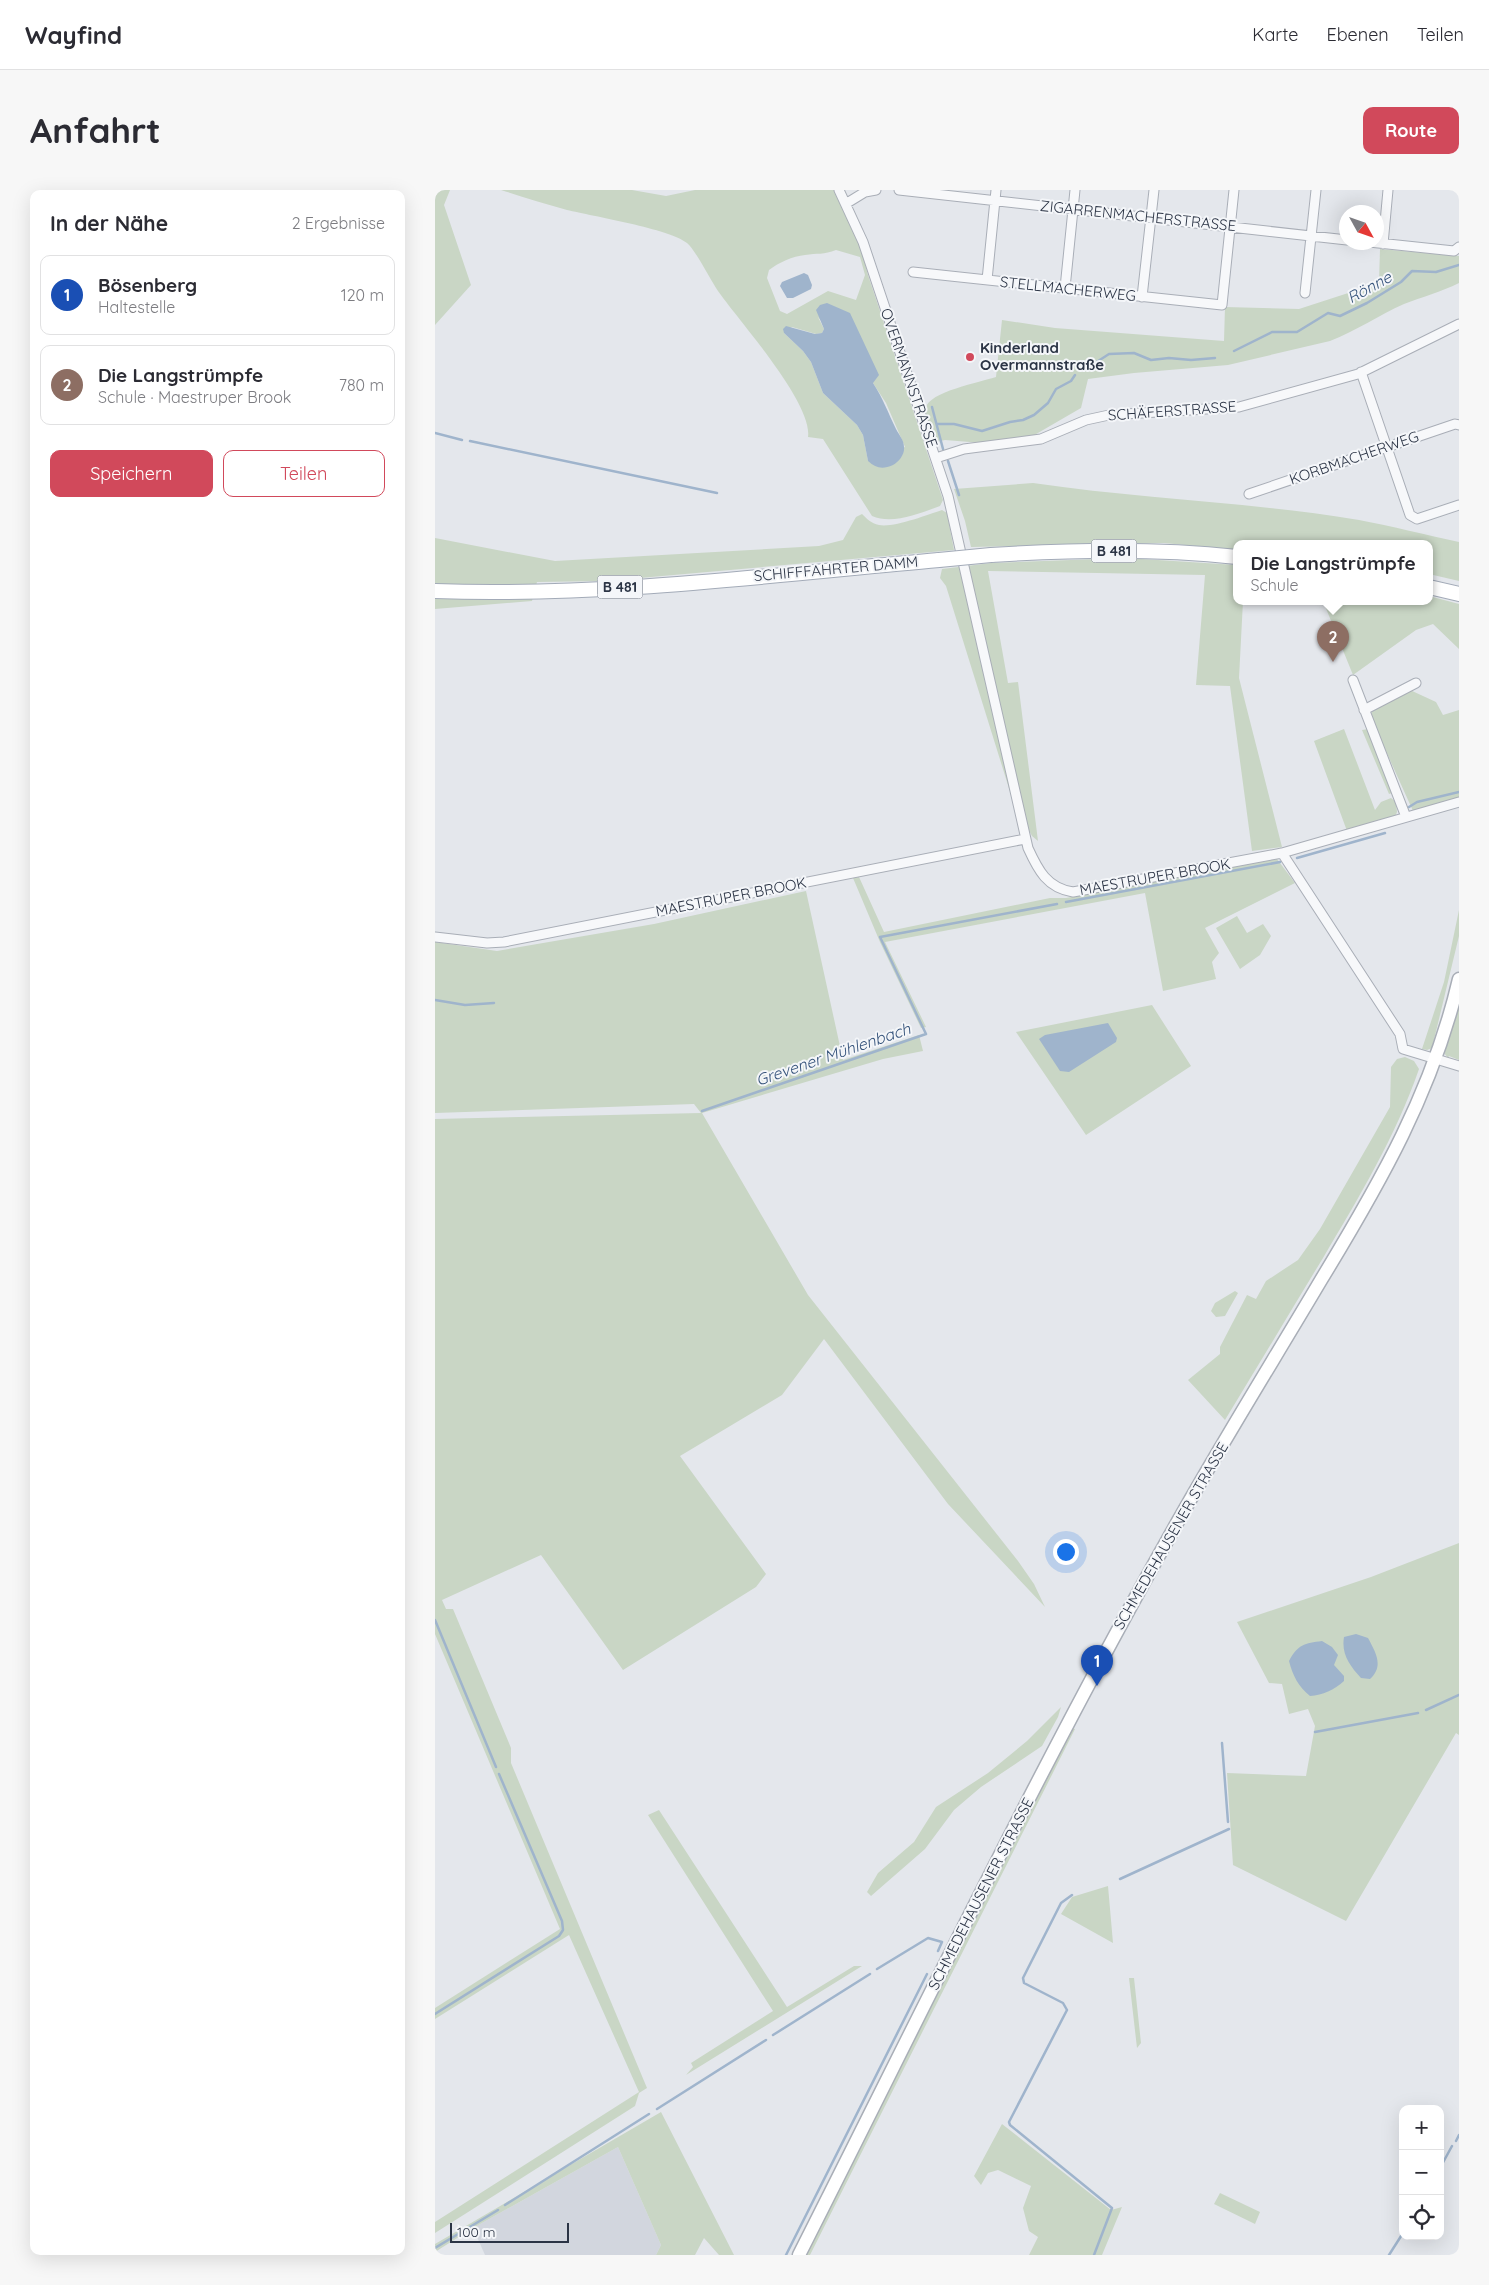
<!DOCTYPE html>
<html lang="de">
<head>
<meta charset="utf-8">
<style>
  :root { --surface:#fff; --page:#f7f7f7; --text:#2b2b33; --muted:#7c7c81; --line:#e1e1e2; --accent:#d1495b }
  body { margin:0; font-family:Quicksand,sans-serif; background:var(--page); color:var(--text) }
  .controls { position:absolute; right:15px; bottom:15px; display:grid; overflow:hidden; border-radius:10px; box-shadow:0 5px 20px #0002 }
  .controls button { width:45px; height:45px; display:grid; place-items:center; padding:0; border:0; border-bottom:1px solid var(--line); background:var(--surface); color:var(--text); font:25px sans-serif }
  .compass { position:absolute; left:904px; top:15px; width:45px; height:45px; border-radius:50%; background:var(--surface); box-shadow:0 5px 20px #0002; rotate:130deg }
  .scale { position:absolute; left:15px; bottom:12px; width:119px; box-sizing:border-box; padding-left:5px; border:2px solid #2b3445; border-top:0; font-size:14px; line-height:18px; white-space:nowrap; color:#2b3445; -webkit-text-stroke:4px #f4f6f9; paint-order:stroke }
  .you { position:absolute; left:630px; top:1361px; width:18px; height:18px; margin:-12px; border:4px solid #fff; border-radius:50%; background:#1a73e8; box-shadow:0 0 0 8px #1a73e833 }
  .badge { display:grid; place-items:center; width:32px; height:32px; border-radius:50%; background:var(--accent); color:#fff; font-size:16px; font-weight:700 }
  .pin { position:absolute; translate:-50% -41px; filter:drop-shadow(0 1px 2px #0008) }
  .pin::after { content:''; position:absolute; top:26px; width:18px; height:15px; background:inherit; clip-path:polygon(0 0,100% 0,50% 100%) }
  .popup { position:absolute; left:798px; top:350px; width:200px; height:65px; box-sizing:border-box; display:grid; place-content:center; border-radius:10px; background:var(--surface); filter:drop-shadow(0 1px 4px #0005); font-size:16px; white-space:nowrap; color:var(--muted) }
  .popup b { font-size:19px; color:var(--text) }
  .popup::after { content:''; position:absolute; left:50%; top:100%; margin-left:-10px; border:10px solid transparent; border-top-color:var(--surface) }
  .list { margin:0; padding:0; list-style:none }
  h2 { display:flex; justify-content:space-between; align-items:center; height:65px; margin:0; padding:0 20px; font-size:21px }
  h2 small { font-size:16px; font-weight:400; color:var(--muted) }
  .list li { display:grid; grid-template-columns:32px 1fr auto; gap:15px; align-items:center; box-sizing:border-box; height:80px; margin:0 10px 10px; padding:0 10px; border:1px solid var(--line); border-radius:10px }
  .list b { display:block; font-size:19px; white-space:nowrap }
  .list p { margin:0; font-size:16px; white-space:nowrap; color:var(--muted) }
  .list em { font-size:16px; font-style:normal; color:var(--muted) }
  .actions { display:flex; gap:10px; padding:15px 20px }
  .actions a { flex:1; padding:11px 0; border:1px solid var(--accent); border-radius:10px; text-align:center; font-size:18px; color:var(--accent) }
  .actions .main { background:var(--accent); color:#fff }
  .icon { flex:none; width:28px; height:28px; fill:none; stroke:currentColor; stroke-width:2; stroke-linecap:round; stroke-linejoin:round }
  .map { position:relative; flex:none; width:1024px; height:2065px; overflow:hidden; border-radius:10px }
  header { display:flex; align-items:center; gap:30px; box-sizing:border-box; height:70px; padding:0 25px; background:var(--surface); border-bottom:1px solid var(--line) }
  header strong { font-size:24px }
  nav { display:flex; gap:28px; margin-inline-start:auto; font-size:18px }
  .intro { display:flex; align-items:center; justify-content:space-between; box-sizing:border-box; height:120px; padding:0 30px }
  h1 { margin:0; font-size:35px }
  .button { padding:12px 22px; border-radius:10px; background:var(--accent); color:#fff; font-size:18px; font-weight:700 }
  main { display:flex; gap:30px; padding:0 30px }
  aside { flex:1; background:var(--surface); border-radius:10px; box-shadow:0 5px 20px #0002 }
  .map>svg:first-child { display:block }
  .built { fill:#d2d6de }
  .green { fill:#c9d6c5; fill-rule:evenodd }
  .water { fill:#9fb4cc }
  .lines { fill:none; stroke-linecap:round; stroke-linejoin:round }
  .stream { stroke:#9fb4cc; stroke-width:2.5 }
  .minor-casing { stroke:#a9aeb7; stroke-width:11 }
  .secondary-casing { stroke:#a9aeb7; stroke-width:15 }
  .primary-casing { stroke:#a3abb8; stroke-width:16 }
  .minor { stroke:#f7f8fa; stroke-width:9 }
  .secondary { stroke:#fff; stroke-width:12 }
  .primary { stroke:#fff; stroke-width:14 }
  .primary-bridge-casing { stroke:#a3abb8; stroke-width:16; stroke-linecap:butt }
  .primary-bridge { stroke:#fff; stroke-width:14 }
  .poi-dot { fill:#d1495b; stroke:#f4f6f9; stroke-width:2 }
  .labels { text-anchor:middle; stroke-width:4; stroke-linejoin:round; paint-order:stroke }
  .shield { fill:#f4f6f9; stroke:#676e7b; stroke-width:1 }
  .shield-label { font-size:14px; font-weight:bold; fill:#2b3445 }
  .street-label { font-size:15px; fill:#2b3445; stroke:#f4f6f9 }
  .poi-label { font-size:15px; font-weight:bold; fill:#2b3445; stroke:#f4f6f9; text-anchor:start }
  .water-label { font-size:16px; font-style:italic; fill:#34527a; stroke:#f4f6f9 }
</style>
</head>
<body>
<header>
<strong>Wayfind</strong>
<nav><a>Karte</a><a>Ebenen</a><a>Teilen</a></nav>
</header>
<div class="intro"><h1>Anfahrt</h1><a class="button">Route</a></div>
<main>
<aside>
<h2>In der Nähe<small>2 Ergebnisse</small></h2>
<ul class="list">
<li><span class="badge" style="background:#1a4fb4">1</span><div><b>Bösenberg</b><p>Haltestelle</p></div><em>120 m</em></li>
<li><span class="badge" style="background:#8d6e63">2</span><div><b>Die Langstrümpfe</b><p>Schule · Maestruper Brook</p></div><em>780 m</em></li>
</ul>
<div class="actions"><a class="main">Speichern</a><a>Teilen</a></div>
</aside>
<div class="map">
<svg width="1024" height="2065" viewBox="0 0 1024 2065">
  <rect width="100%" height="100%" fill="#e4e7ec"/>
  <path class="built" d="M 183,1957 L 226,2055 L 221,2065 L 50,2065 L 38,2038 Z"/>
  <path class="green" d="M 0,0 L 15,0 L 9,15 L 36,95 L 0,135 Z
    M 66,0 L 197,0 L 231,6 L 260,0 L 399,0 C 415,27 426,55 433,85 L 508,310 L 505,316 C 485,323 458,335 437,326 L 388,249 L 373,247 C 378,213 304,131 283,101 C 275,89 261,61 252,53 C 235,39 157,26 132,20 C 110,14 88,7 66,0 ZM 401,60 L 425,67 L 430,85 L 421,110 L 393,101 L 352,124 L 345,121 L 332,88 L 334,80 C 343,73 358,66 370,65 C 382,63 389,65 401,60 ZM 383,127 L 438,193 L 451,213 L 470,257 L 433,271 L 428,245 L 422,235 L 388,203 L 376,172 L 368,161 L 349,143 L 357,137 L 381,144 L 387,143 L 389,139 Z
    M 945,59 L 1024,66 L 1024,93 C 1006,102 987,107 969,114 C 944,125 921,141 895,151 L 793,175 L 699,183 L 653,189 L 646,218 L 596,247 L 547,253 L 510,250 L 501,252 C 498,243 489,228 491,218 C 493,202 546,192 561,187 L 567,130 L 620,138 L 789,151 L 790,117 L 864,119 L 944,93 Z
    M 598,293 C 706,309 816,312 924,330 C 957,336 991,345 1024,352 L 1024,391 L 994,384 L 994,353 L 802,353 L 802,360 L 729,353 L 536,357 L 530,331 L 519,299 Z
    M 507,320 L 512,323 L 519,360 L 171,391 L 102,392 L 97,411 L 0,419 L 0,348 L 120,371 L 384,356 L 408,350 L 421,327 L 427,324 C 432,329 436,333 444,335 C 458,338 492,325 507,320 Z
    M 691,368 L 802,375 L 802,411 L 808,411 L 804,488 L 847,657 L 817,661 L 795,496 L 761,495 L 770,385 L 553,381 L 573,493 L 583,492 L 603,651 L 597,646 L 577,608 L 511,396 L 505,388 L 507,379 L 556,373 Z
    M 994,406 L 1024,414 L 1024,459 L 998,434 L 981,440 L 918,485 L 888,411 L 994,411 Z
    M 975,500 L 1001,512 L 1008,525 L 1024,520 L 1024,608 L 978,621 L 936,528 L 937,522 L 941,518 Z
    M 909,539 L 940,620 L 946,612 L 956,608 L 961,612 L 962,622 L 960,627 L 912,641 L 879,551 Z
    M 933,539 L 957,603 L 954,604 L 927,540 Z
    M 842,669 L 860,693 L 770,738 L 784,763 L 777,772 L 781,789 L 728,801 L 710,703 L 450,752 L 491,837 L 486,838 L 445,752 L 418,688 L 424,687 L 449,742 L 615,708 L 631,708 Z
    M 371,701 L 408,870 L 484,845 L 488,861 L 448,869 L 267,923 L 373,1105 L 583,1371 L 599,1394 L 610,1417 L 513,1314 L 389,1149 L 347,1205 L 245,1266 L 331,1384 L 321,1397 L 188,1480 L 106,1365 L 7,1410 L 11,1419 L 18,1419 L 76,1558 L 76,1573 L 212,1898 L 204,1903 L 200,1916 L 0,2043 L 0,2032 L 204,1902 L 134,1745 L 0,1829 L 0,1818 L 125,1739 L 0,1444 L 0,929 L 266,923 L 259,914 L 0,923 L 0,752 L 62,761 L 219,734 Z
    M 1024,720 L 1024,746 L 997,858 L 992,860 L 987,859 L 1009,792 Z
    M 802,726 L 812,743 L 828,734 L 836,746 L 825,765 L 805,779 L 781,738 Z
    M 717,815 L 756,876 L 651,945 L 581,842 Z
    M 1024,816 L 1024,870 L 1014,866 L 1013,868 L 1009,863 Z
    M 970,867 L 979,871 L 984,879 C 961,946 924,1007 888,1068 C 855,1122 823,1176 790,1230 L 753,1190 L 785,1164 L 785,1157 L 812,1105 L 821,1109 L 831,1091 L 863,1070 L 885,1039 L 955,917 L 956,877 L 962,869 Z
    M 800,1101 L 803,1103 L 790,1126 L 781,1127 L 776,1121 L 780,1113 Z
    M 1024,1353 L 1024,1545 L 1021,1543 L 911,1731 L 798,1675 L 792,1583 L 871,1586 L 880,1536 L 873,1519 L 854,1524 L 847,1494 L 834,1493 L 802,1432 L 936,1387 Z
    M 626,1517 L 623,1527 L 607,1556 L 546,1597 L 519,1620 L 490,1659 L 436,1706 L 432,1702 L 443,1683 L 479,1652 L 501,1617 L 553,1583 L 592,1551 Z
    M 636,1538 L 640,1539 L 375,2065 L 370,2065 Z
    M 224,1620 L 352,1817 L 419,1776 L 427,1776 L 251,1885 L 258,1877 L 256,1873 L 338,1821 L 213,1625 Z
    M 673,1696 L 678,1753 L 626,1724 L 637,1707 Z
    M 694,1788 L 699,1788 L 706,1853 L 702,1858 Z
    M 226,1922 L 299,2065 L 284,2065 L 269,2048 L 260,2065 L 221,2065 L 226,2055 L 183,1957 L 38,2038 L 0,2062 L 0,2054 Z
    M 567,1934 L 676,2020 L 687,2017 L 667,2065 L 594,2065 L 603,2047 L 594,2041 L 588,2018 L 596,1996 L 563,1980 L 553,1983 L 546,1995 L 539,1986 Z
    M 785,2003 L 825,2022 L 820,2034 L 779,2014 Z"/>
  <path class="water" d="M 369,83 L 373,85 L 377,95 L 376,99 L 358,108 L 352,108 L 345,96 L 347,92 Z
    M 392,113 L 415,123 L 444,185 L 438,193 C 448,208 453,223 461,239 C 464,245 469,250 469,257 C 470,264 464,272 458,275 C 447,280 441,278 433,271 L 428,245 L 422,235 L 388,203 L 376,172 L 368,161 L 349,143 L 348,139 L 351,136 L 380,144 L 387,143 L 389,139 L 381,120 L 385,115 Z
    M 673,833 L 682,848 L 681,852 L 634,882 L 625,881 L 604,849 L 610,845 Z
    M 921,1444 L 933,1448 C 941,1463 949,1476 935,1489 L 926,1488 C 915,1476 906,1464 909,1447 Z
    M 887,1451 L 897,1457 L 903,1465 L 899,1475 L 909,1486 L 909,1491 C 899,1500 888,1505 875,1506 C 863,1496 858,1486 854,1471 C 862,1455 870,1453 887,1451 Z"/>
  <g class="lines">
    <path class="stream" d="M 799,161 L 837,142 L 862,142 L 893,123 L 905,126 L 932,113 L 966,92 L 977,81 L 1001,82 L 1024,75
      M 657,175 L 674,164 L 699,163 L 716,170 L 734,168 L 756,170 L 780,168
      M 497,217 L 508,259
      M 503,234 L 519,234 L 547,241 L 575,232 L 588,230 L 599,225 L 613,213 L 621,199 L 636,191 L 640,185
      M 0,243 L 27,250
      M 35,251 L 282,303
      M 513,271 L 524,305
      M 974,617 L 982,612 L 1024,602
      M 862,668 L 950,643
      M 631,712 L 845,672
      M 0,810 L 30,815 L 59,813
      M 267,921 L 491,844 L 445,747 L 622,714
      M 0,1430 L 61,1577
      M 991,1520 L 1024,1505
      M 880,1542 L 983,1523
      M 787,1553 L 793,1632
      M 685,1689 L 794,1639
      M 637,1705 L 626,1713 L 588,1788 L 589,1793 L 628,1813 L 632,1820 L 574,1932 L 575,1935 L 677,2018 L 659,2065
      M 503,1761 L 507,1752
      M 442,1779 L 493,1748 L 507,1752
      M 0,1824 L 124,1746 L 128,1740 L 127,1731 L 64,1584
      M 338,1845 L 435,1784
      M 222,1919 L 331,1850
      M 1021,1951 L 1024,1945
      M 1005,1978 L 1017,1956
      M 70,2015 L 214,1924
      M 0,2058 L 63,2020
      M 351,2065 L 492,1784
      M 954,2065 L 968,2043"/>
    <g class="minor-casing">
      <path id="minor" d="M 404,0 L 428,52 L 513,306 L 593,658 C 603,680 612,698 638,702 L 847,663 L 1024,612
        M 464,0 L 912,50
        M 412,13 L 430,2 L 441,0
        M 934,52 L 1019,61 L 1024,57
        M 948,54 L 953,0
        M 478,82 L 787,115 L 799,0
        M 552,90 L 561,0
        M 630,98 L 640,0
        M 870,103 L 881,0
        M 707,107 L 719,0
        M 926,182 L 975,325 L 982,329 L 1024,315
        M 501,268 L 529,259 L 606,249 L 651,230 L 674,225 L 804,217 L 923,184 L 1024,134
        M 814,304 L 1020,234 L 1024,235
        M 918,490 L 971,627
        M 929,520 L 981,493
        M 847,663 L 965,844 L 968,859 L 1024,876
        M 0,747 L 52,753 L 69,752 L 590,649"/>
    </g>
    <g class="secondary-casing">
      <path id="secondary" d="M 364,2065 C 488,1820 607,1572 742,1333 C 788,1251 838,1171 886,1090 C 945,993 998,901 1024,789"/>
    </g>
    <g class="primary-casing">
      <path id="primary" d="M 556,365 C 638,360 720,358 802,367
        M 994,397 L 1024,404
        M 0,401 C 168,407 337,385 504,370"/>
    </g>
    <use href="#minor" class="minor"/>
    <use href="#secondary" class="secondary"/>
    <use href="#primary" class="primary"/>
    <g class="primary-bridge-casing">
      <path id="primary-bridge" d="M 504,370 L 556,365"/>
    </g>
    <use href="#primary-bridge" class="primary-bridge"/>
  </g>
  <circle class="poi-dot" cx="535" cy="167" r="5"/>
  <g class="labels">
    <g class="shield">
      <rect x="656.5" y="349.5" width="45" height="23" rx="4"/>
      <rect x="162.5" y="385.5" width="45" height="23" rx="4"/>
    </g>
    <g class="shield-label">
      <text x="679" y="366">B 481</text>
      <text x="185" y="402">B 481</text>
    </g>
    <g class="street-label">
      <text transform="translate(703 26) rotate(6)" y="5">ZIGARRENMACHERSTRASSE</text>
      <text transform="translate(633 99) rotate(6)" y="5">STELLMACHERWEG</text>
      <text transform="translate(474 188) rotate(71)" y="5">OVERMANNSTRASSE</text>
      <text transform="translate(737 221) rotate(-4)" y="5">SCHÄFERSTRASSE</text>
      <text transform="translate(919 268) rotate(-19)" y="5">KORBMACHERWEG</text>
      <text transform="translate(401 379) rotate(-5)" y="5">SCHIFFFAHRTER DAMM</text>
      <text transform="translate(720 687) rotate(-10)" y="5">MAESTRUPER BROOK</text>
      <text transform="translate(296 707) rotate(-11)" y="5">MAESTRUPER BROOK</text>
      <text transform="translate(736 1346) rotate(-60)" y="5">SCHMEDEHAUSENER STRASSE</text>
      <text transform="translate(546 1704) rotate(-63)" y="5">SCHMEDEHAUSENER STRASSE</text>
    </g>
    <g class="poi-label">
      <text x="545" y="163">Kinderland<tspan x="545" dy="17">Overmannstraße</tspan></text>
    </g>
    <g class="water-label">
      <text transform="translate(934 97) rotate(-29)" y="6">Rönne</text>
      <text transform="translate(398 864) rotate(-19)" y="6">Grevener Mühlenbach</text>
    </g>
  </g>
</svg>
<div class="controls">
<button>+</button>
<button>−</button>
<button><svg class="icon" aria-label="locate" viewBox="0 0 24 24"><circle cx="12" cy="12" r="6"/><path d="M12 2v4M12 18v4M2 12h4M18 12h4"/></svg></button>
</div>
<svg class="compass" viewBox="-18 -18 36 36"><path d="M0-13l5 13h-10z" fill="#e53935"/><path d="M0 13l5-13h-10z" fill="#7c7c81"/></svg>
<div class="scale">100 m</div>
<div class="you"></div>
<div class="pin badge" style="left:662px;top:1496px;background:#1a4fb4">1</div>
<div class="pin badge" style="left:898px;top:472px;background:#8d6e63">2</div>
<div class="popup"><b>Die Langstrümpfe</b>Schule</div>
</div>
</main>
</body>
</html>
